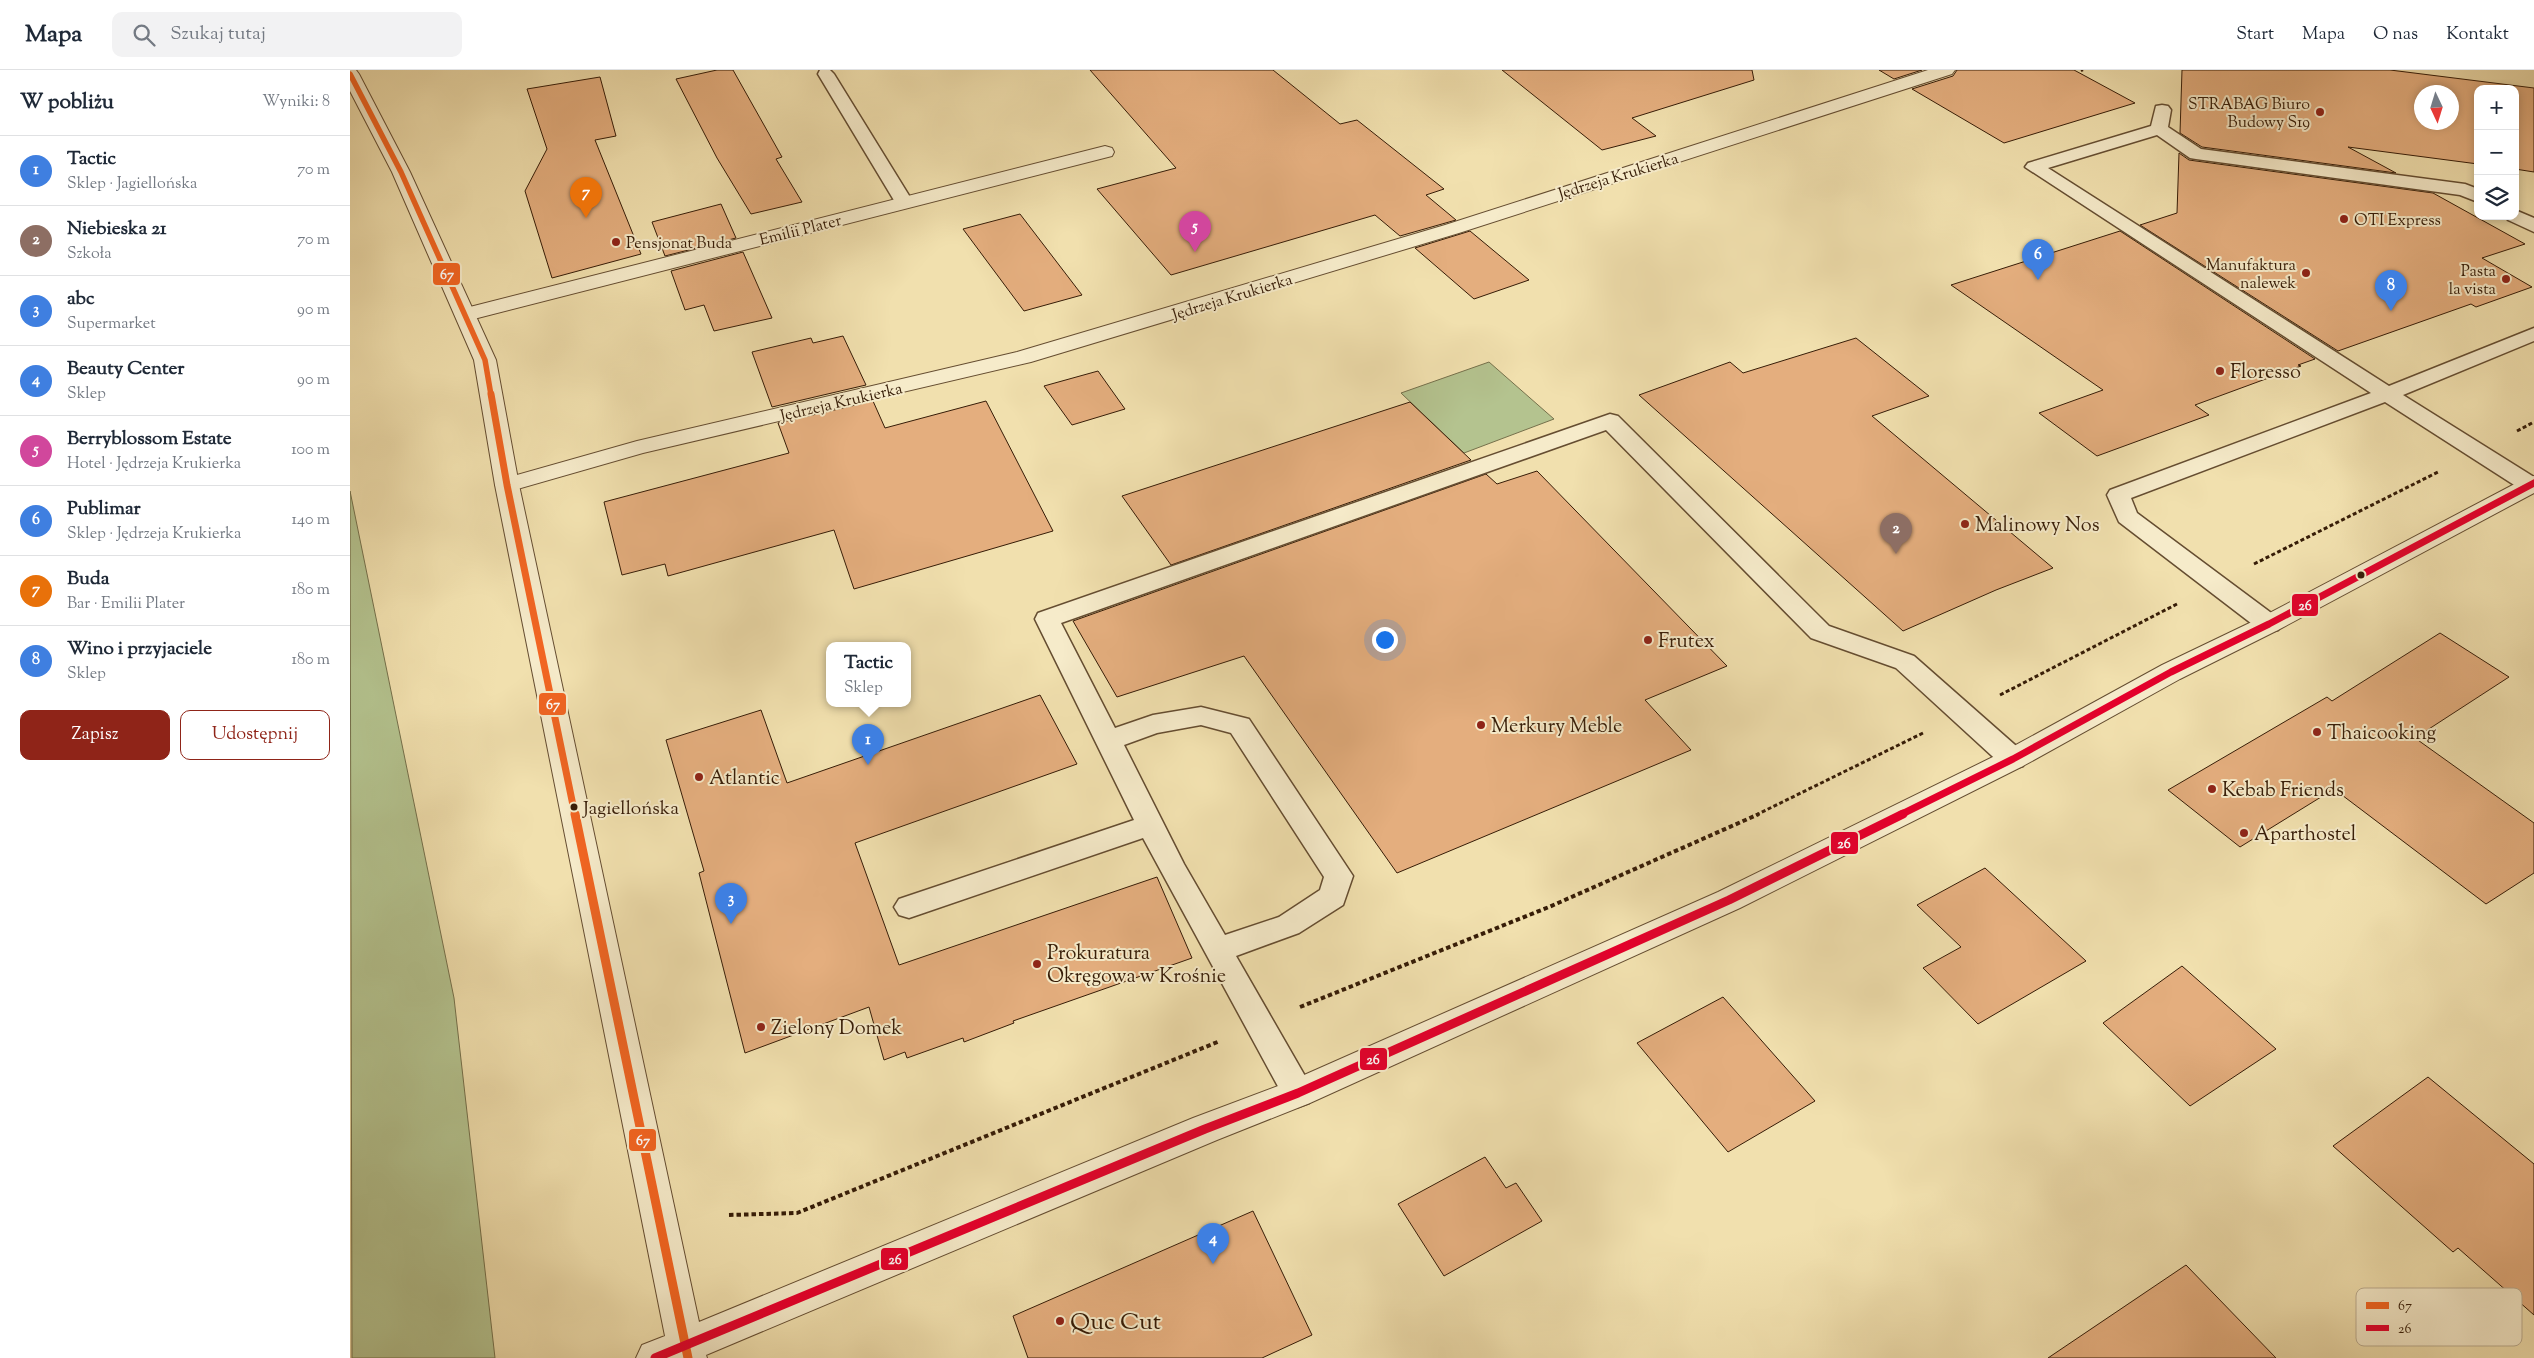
<!DOCTYPE html>
<html lang="pl">
<head>
<meta charset="utf-8">
<style>
  :root { --surface:#fff; --page:#f2f2f3; --text:#1f2937; --muted:#747a83; --line:#e0e1e3; --accent:#8f2418 }
  body { margin:0; font-family:"Sorts Mill Goudy",serif; background:var(--page); color:var(--text) }
  .controls { position:absolute; right:15px; top:15px; display:grid; overflow:hidden; border-radius:10px; box-shadow:0 2px 8px #0003 }
  .controls button { width:45px; height:45px; display:grid; place-items:center; padding:0; border:0; border-bottom:1px solid var(--line); background:var(--surface); color:var(--text); font:25px sans-serif }
  .compass { position:absolute; left:2064px; top:15px; width:45px; height:45px; border-radius:50%; background:var(--surface); box-shadow:0 2px 8px #0003; rotate:176deg }
  .you { position:absolute; left:1034px; top:569px; width:18px; height:18px; margin:-12px; border:4px solid #fff; border-radius:50%; background:#1a73e8; box-shadow:0 0 0 8px #1a73e833 }
  .badge { display:grid; place-items:center; width:32px; height:32px; border-radius:50%; background:var(--accent); color:#fff; font-size:16px; font-weight:700 }
  .pin { position:absolute; translate:-50% -41px; filter:drop-shadow(0 1px 2px #0008) }
  .pin::after { content:''; position:absolute; top:26px; width:18px; height:15px; background:inherit; clip-path:polygon(0 0,100% 0,50% 100%) }
  .popup { position:absolute; left:476px; top:572px; width:85px; height:65px; box-sizing:border-box; display:grid; place-content:center; border-radius:10px; background:var(--surface); filter:drop-shadow(0 1px 4px #0005); font-size:16px; white-space:nowrap; color:var(--muted) }
  .popup b { font-size:19px; color:var(--text) }
  .popup::after { content:''; position:absolute; left:50%; top:100%; margin-left:-10px; border:10px solid transparent; border-top-color:var(--surface) }
  .list { margin:0; padding:0; list-style:none }
  h2 { display:flex; justify-content:space-between; align-items:center; height:65px; margin:0; padding:0 20px; font-size:21px }
  h2 small { font-size:16px; font-weight:400; color:var(--muted) }
  .list li { display:grid; grid-template-columns:32px 1fr auto; gap:15px; align-items:center; box-sizing:border-box; height:70px; padding:0 20px; border-top:1px solid var(--line) }
  .list b { display:block; font-size:19px; white-space:nowrap }
  .list p { margin:0; font-size:16px; white-space:nowrap; color:var(--muted) }
  .list em { font-size:16px; font-style:normal; color:var(--muted) }
  .actions { display:flex; gap:10px; padding:15px 20px }
  .actions a { flex:1; padding:11px 0; border:1px solid var(--accent); border-radius:10px; text-align:center; font-size:18px; color:var(--accent) }
  .actions .main { background:var(--accent); color:#fff }
  .icon { flex:none; width:28px; height:28px; fill:none; stroke:currentColor; stroke-width:2; stroke-linecap:round; stroke-linejoin:round }
  .map { position:relative; flex:none; width:2184px; height:1288px; overflow:hidden }
  header { display:flex; align-items:center; gap:30px; box-sizing:border-box; height:70px; padding:0 25px; background:var(--surface); border-bottom:1px solid var(--line) }
  header strong { font-size:24px }
  nav { display:flex; gap:28px; margin-inline-start:auto; font-size:18px }
  .search { width:350px; height:45px; background:var(--page); display:flex; align-items:center; gap:12px; box-sizing:border-box; padding:0 18px; border-radius:10px; color:var(--muted); font-size:19px }
  main { display:flex }
  aside { flex:1; background:var(--surface) }
  .map>svg:first-child { display:block }
  .green { fill:#b4c38f; stroke:#75704b }
  .building { fill:#e4ae7e; stroke:#361c07; fill-rule:evenodd }
  .lines { fill:none; stroke-linecap:round; stroke-linejoin:round }
  .service-casing { stroke:#654d31; stroke-width:3 }
  .minor-casing { stroke:#654d31; stroke-width:2 }
  .tertiary-casing { stroke:#654d31; stroke-width:2 }
  .path-far2 { stroke:#361c07; stroke-width:2.5; stroke-dasharray:2.5 2; stroke-linecap:butt }
  .path-far1 { stroke:#361c07; stroke-width:3; stroke-dasharray:4 2.5; stroke-linecap:butt }
  .path { stroke:#361c07; stroke-width:4; stroke-dasharray:4.5 3; stroke-linecap:butt }
  .service { fill:#f6ebca; fill-rule:evenodd }
  .minor { fill:#f6ebca; fill-rule:evenodd }
  .tertiary { fill:#f6ebca; fill-rule:evenodd }
  .bus-1-far2-casing { stroke:#f6ebca; stroke-width:8 }
  .bus-1-far1-casing { stroke:#f6ebca; stroke-width:11 }
  .bus-1-casing { stroke:#f6ebca; stroke-width:12 }
  .bus-2-far1-casing { stroke:#f6ebca; stroke-width:11 }
  .bus-2-casing { stroke:#f6ebca; stroke-width:12 }
  .bus-1-far2 { stroke:#f26522; stroke-width:5.5 }
  .bus-1-far1 { stroke:#f26522; stroke-width:7 }
  .bus-1 { stroke:#f26522; stroke-width:9 }
  .bus-2-far1 { stroke:#e4002b; stroke-width:7 }
  .bus-2 { stroke:#e4002b; stroke-width:9 }
  .poi-dot { fill:#8f2418; stroke:#f6ebca; stroke-width:2 }
  .bus-dot { fill:#361c07; stroke:#f6ebca; stroke-width:2 }
  .labels { text-anchor:middle; stroke-width:4; stroke-linejoin:round; paint-order:stroke }
  .far-poi-label { font-size:16px; fill:#361c07; stroke:#f6ebca; text-anchor:end }
  .far-street-label { font-size:16px; fill:#361c07; stroke:#f6ebca }
  .bus-label { font-size:19px; fill:#361c07; stroke:#f6ebca; text-anchor:start }
  .poi-label { font-size:20px; fill:#361c07; stroke:#f6ebca; text-anchor:start }
  .near-poi-label { font-size:24px; fill:#361c07; stroke:#f6ebca; text-anchor:start }
  .key { fill:#f6ebca; stroke:#bcad90; stroke-width:1 }
  .key-label { font-size:14px; fill:#361c07 }
  .line-badge { stroke:#f6ebca; stroke-width:2 }
  .badge-label { font-size:14px; text-anchor:middle; font-weight:bold; fill:#fff }
</style>
</head>
<body>
<header>
<strong>Mapa</strong>
<div class="search"><svg class="icon" aria-label="search" viewBox="0 0 24 24"><circle cx="10" cy="10" r="6"/><path d="M15 15l6 6"/></svg>Szukaj tutaj</div>
<nav><a>Start</a><a>Mapa</a><a>O nas</a><a>Kontakt</a></nav>
</header>
<main>
<aside>
<h2>W pobliżu<small>Wyniki: 8</small></h2>
<ul class="list">
<li><span class="badge" style="background:#3f7fe0">1</span><div><b>Tactic</b><p>Sklep · Jagiellońska</p></div><em>70 m</em></li>
<li><span class="badge" style="background:#8d6e63">2</span><div><b>Niebieska 21</b><p>Szkoła</p></div><em>70 m</em></li>
<li><span class="badge" style="background:#3f7fe0">3</span><div><b>abc</b><p>Supermarket</p></div><em>90 m</em></li>
<li><span class="badge" style="background:#3f7fe0">4</span><div><b>Beauty Center</b><p>Sklep</p></div><em>90 m</em></li>
<li><span class="badge" style="background:#d1479c">5</span><div><b>Berryblossom Estate</b><p>Hotel · Jędrzeja Krukierka</p></div><em>100 m</em></li>
<li><span class="badge" style="background:#3f7fe0">6</span><div><b>Publimar</b><p>Sklep · Jędrzeja Krukierka</p></div><em>140 m</em></li>
<li><span class="badge" style="background:#e8710a">7</span><div><b>Buda</b><p>Bar · Emilii Plater</p></div><em>180 m</em></li>
<li><span class="badge" style="background:#3f7fe0">8</span><div><b>Wino i przyjaciele</b><p>Sklep</p></div><em>180 m</em></li>
</ul>
<div class="actions"><a class="main">Zapisz</a><a>Udostępnij</a></div>
</aside>
<div class="map">
<svg width="2184" height="1288" viewBox="0 0 2184 1288">
  <rect width="100%" height="100%" fill="#f1e0ae"/>
  <filter id="stains"><feTurbulence type="fractalNoise" baseFrequency=".004" numOctaves="4"/><feColorMatrix values="0 0 0 0 .2 0 0 0 0 .09 0 0 0 0 .02 0 0 0 .5 -.17"/></filter>
  <radialGradient id="worn" r=".72"><stop offset=".6" stop-color="#630" stop-opacity="0"/><stop offset="1" stop-color="#630" stop-opacity=".3"/></radialGradient>
  <path class="green" d="M 1139,292 L 1204,349 L 1114,383 L 1051,323 Z
    M 0,421 L 104,928 L 145,1288 L 2,1288 Z"/>
  <path class="building" d="M 367,0 L 383,0 L 432,87 L 426,89 L 452,132 L 401,144 L 367,88 L 326,9 Z
    M 740,0 L 923,0 L 990,54 L 1007,50 L 1094,119 L 1076,125 L 1106,150 L 1050,166 L 1025,145 L 821,205 L 747,119 L 826,98 Z
    M 1152,0 L 1402,0 L 1404,10 L 1282,48 L 1306,66 L 1252,80 Z
    M 1529,0 L 1572,0 L 1544,9 Z
    M 1607,0 L 1724,0 L 1785,33 L 1654,73 L 1562,19 L 1603,6 Z
    M 1832,0 L 2040,0 L 2184,18 L 2184,102 L 2165,99 L 2165,19 L 2128,19 L 2128,94 L 1998,77 L 2046,103 L 1852,77 L 1830,63 ZM 2072,22 L 2102,22 L 2102,52 L 2072,52 Z
    M 250,7 L 266,66 L 245,70 L 291,184 L 202,208 L 175,121 L 197,79 L 177,19 Z
    M 1829,83 L 1839,90 L 1846,91 L 2083,123 L 2175,174 L 2132,188 L 2182,217 L 2126,237 L 2121,234 L 1988,281 L 1790,155 L 1827,143 Z
    M 371,134 L 386,168 L 315,186 L 302,152 Z
    M 670,144 L 732,225 L 674,241 L 613,159 Z
    M 1120,161 L 1179,210 L 1124,229 L 1065,178 Z
    M 1770,161 L 1965,289 L 1948,295 L 1951,296 L 1845,335 L 1859,345 L 1747,386 L 1689,343 L 1753,320 L 1601,215 Z
    M 393,182 L 422,248 L 364,261 L 354,235 L 335,240 L 321,201 Z
    M 493,266 L 516,315 L 422,337 L 402,282 L 461,268 L 463,273 Z
    M 1506,268 L 1579,326 L 1522,346 L 1703,498 L 1646,520 L 1553,561 L 1289,325 L 1380,292 L 1393,303 Z
    M 748,301 L 775,339 L 722,355 L 694,316 Z
    M 523,331 L 535,358 L 636,331 L 703,461 L 504,519 L 484,460 L 318,506 L 315,494 L 272,505 L 254,432 L 439,383 L 428,353 Z
    M 1060,332 L 1121,390 L 821,495 L 772,426 Z
    M 1187,401 L 1377,596 L 1295,630 L 1341,680 L 1047,803 L 894,586 L 767,627 L 723,551 L 1136,404 L 1147,414 Z
    M 2090,563 L 2159,607 L 2065,668 L 2184,753 L 2184,803 L 2136,834 L 1984,719 L 1890,777 L 1818,720 L 1977,627 L 1982,631 Z
    M 690,625 L 727,694 L 505,773 L 549,895 L 807,807 L 842,888 L 663,951 L 664,953 L 614,972 L 613,968 L 557,988 L 555,982 L 534,990 L 519,937 L 395,983 L 349,803 L 354,801 L 316,670 L 411,640 L 437,713 Z
    M 1635,798 L 1736,891 L 1628,954 L 1573,898 L 1611,877 L 1567,835 Z
    M 1832,896 L 1926,979 L 1840,1036 L 1753,953 Z
    M 1373,927 L 1465,1031 L 1378,1082 L 1287,973 Z
    M 2078,1007 L 2184,1094 L 2184,1245 L 2108,1178 L 2103,1182 L 1983,1076 Z
    M 1135,1087 L 1156,1118 L 1166,1113 L 1192,1151 L 1094,1206 L 1048,1134 Z
    M 903,1141 L 962,1265 L 912,1288 L 678,1288 L 663,1246 Z
    M 1836,1195 L 1926,1288 L 1698,1288 Z"/>
  <g class="lines">
    <g class="service-casing">
      <path id="service" d="M 470,0 L 480,0 L 484,4 L 563,132 L 561,136 L 547,136 L 545,132 L 468,4 Z
        M 1812,35 L 1818,36 L 1821,40 L 1818,57 L 1851,79 L 2115,114 L 2128,119 L 2128,132 L 2110,125 L 1846,89 L 1840,88 L 1807,65 L 1698,98 L 2039,316 L 2184,258 L 2184,271 L 2053,325 L 2184,407 L 2184,421 L 2172,420 L 2035,332 L 1781,428 L 1787,443 L 1928,548 L 1931,554 L 1928,560 L 1919,562 L 1910,560 L 1769,452 L 1757,425 L 1760,420 L 2021,323 L 1675,97 L 1678,93 L 1801,56 L 1806,36 Z
        M 2165,140 L 2184,148 L 2184,162 L 2158,150 L 2156,146 L 2165,146 Z
        M 1260,344 L 1268,346 L 1479,556 L 1564,586 L 1673,682 L 1676,689 L 1673,696 L 1663,699 L 1653,696 L 1546,598 L 1461,568 L 1256,360 L 711,553 L 765,658 L 803,645 L 851,637 L 899,649 L 1003,806 L 993,835 L 949,863 L 886,886 L 959,1013 L 964,1023 L 959,1033 L 948,1037 L 937,1033 L 793,768 L 559,848 L 549,845 L 544,837 L 549,829 L 784,750 L 685,549 L 688,543 ZM 851,655 L 881,663 L 974,807 L 970,820 L 929,847 L 875,865 L 834,794 L 774,675 L 807,663 Z"/>
    </g>
    <g class="minor-casing">
      <path id="minor" d="M 1578,0 L 1605,0 L 1602,4 L 1109,163 L 681,292 L 293,383 L 157,422 L 149,420 L 145,415 L 149,410 L 287,371 L 667,282 L 1095,155 Z
        M 755,76 L 762,78 L 764,82 L 762,86 L 116,251 L 108,250 L 105,245 L 108,240 Z"/>
    </g>
    <g class="tertiary-casing">
      <path id="tertiary" d="M 0,0 L 6,0 L 9,4 L 60,102 L 146,290 L 169,415 L 349,1252 L 843,1048 L 936,1013 L 1368,822 L 1653,682 L 1812,595 L 1910,548 L 2176,408 L 2184,406 L 2184,423 L 1928,560 L 1830,609 L 1673,696 L 1390,838 L 960,1033 L 867,1070 L 356,1285 L 357,1288 L 286,1288 L 292,1275 L 315,1266 L 145,415 L 124,290 L 42,102 L 0,21 Z"/>
    </g>
    <path class="path-far2" d="M 1731,1 L 1733,0"/>
    <path class="path-far1" d="M 2167,361 L 2184,352
      M 1904,494 L 2088,402
      M 1650,625 L 1827,534
      M 1406,745 L 1573,663"/>
    <path class="path" d="M 950,937 L 1199,837 L 1409,744
      M 379,1145 L 447,1143 L 870,971"/>
    <use href="#service" class="service"/>
    <use href="#minor" class="minor"/>
    <use href="#tertiary" class="tertiary"/>
    <g class="bus-1-far2-casing">
      <path id="bus-1-far2" d="M 0,4 L 51,102 L 135,290 L 141,325"/>
    </g>
    <g class="bus-1-far1-casing">
      <path id="bus-1-far1" d="M 141,324 L 157,415 L 225,745"/>
    </g>
    <g class="bus-1-casing">
      <path id="bus-1" d="M 225,744 L 338,1288"/>
    </g>
    <g class="bus-2-far1-casing">
      <path id="bus-2-far1" d="M 1550,745 L 1663,689 L 1821,602 L 1919,554 L 2184,413"/>
    </g>
    <g class="bus-2-casing">
      <path id="bus-2" d="M 305,1288 L 855,1059 L 948,1023 L 1379,830 L 1553,744"/>
    </g>
    <use href="#bus-1-far2" class="bus-1-far2"/>
    <use href="#bus-1-far1" class="bus-1-far1"/>
    <use href="#bus-1" class="bus-1"/>
    <use href="#bus-2-far1" class="bus-2-far1"/>
    <use href="#bus-2" class="bus-2"/>
  </g>
  <g class="poi-dot">
    <circle cx="1970" cy="42" r="5"/>
    <circle cx="1994" cy="149" r="5"/>
    <circle cx="266" cy="172" r="5"/>
    <circle cx="1956" cy="203" r="5"/>
    <circle cx="2156" cy="209" r="5"/>
    <circle cx="1870" cy="301" r="5"/>
    <circle cx="1615" cy="454" r="5"/>
    <circle cx="1298" cy="570" r="5"/>
    <circle cx="1131" cy="655" r="5"/>
    <circle cx="1967" cy="662" r="5"/>
    <circle cx="349" cy="707" r="5"/>
    <circle cx="1862" cy="719" r="5"/>
    <circle cx="1894" cy="763" r="5"/>
    <circle cx="687" cy="894" r="5"/>
    <circle cx="411" cy="957" r="5"/>
    <circle cx="710" cy="1251" r="5"/>
  </g>
  <g class="bus-dot">
    <circle cx="2011" cy="505" r="4.5"/>
    <circle cx="224" cy="737" r="4.5"/>
  </g>
  <g class="labels">
    <g class="far-poi-label">
      <text x="1960" y="39">STRABAG Biuro<tspan x="1960" dy="18">Budowy S19</tspan></text>
      <text x="2004" y="155" text-anchor="start">OTI Express</text>
      <text x="276" y="178" text-anchor="start">Pensjonat Buda</text>
      <text x="1946" y="200">Manufaktura<tspan x="1946" dy="18">nalewek</tspan></text>
      <text x="2146" y="206">Pasta<tspan x="2146" dy="18">la vista</tspan></text>
    </g>
    <g class="far-street-label">
      <text transform="translate(1268 105) rotate(-17)" y="6">Jędrzeja Krukierka</text>
      <text transform="translate(450 159) rotate(-14)" y="6">Emilii Plater</text>
      <text transform="translate(882 226) rotate(-17)" y="6">Jędrzeja Krukierka</text>
      <text transform="translate(491 331) rotate(-13)" y="6">Jędrzeja Krukierka</text>
    </g>
    <g class="bus-label">
      <text x="233" y="744">Jagiellońska</text>
    </g>
    <g class="poi-label">
      <text x="1880" y="308">Floresso</text>
      <text x="1625" y="461">Malinowy Nos</text>
      <text x="1308" y="577">Frutex</text>
      <text x="1141" y="662">Merkury Meble</text>
      <text x="1977" y="669">Thaicooking</text>
      <text x="359" y="714">Atlantic</text>
      <text x="1872" y="726">Kebab Friends</text>
      <text x="1904" y="770">Aparthostel</text>
      <text x="697" y="889">Prokuratura<tspan x="697" dy="23">Okręgowa w Krośnie</tspan></text>
      <text x="421" y="964">Zielony Domek</text>
    </g>
    <g class="near-poi-label">
      <text x="720" y="1259">Quc Cut</text>
    </g>
  </g>
  <rect x="2006" y="1218" width="166" height="58" rx="8" class="key"/>
  <rect x="2016" y="1232" width="23" height="7" fill="#f26522"/>
  <rect x="2016" y="1255" width="23" height="6" fill="#e4002b"/>
  <g class="key-label">
    <text x="2048" y="1240">67</text>
    <text x="2048" y="1263">26</text>
  </g>
  <g class="line-badge">
    <rect x="82" y="192" width="29" height="24" rx="5" fill="#f26522"/>
    <rect x="1941" y="523" width="28" height="24" rx="5" fill="#e4002b"/>
    <rect x="188" y="622" width="29" height="24" rx="5" fill="#f26522"/>
    <rect x="1480" y="761" width="29" height="24" rx="5" fill="#e4002b"/>
    <rect x="1009" y="977" width="29" height="24" rx="5" fill="#e4002b"/>
    <rect x="278" y="1058" width="29" height="24" rx="5" fill="#f26522"/>
    <rect x="530" y="1177" width="29" height="24" rx="5" fill="#e4002b"/>
  </g>
  <g class="badge-label">
    <text x="97" y="209">67</text>
    <text x="1955" y="540">26</text>
    <text x="203" y="639">67</text>
    <text x="1494" y="778">26</text>
    <text x="1023" y="994">26</text>
    <text x="293" y="1075">67</text>
    <text x="545" y="1194">26</text>
  </g>
  <rect width="100%" height="100%" filter="url(#stains)"/>
  <rect width="100%" height="100%" fill="url(#worn)"/>
</svg>
<div class="controls">
<button>+</button>
<button>−</button>
<button><svg class="icon" aria-label="layers" viewBox="0 0 24 24"><path d="M12 4l9 5-9 5-9-5zM3 14l9 5 9-5"/></svg></button>
</div>
<svg class="compass" viewBox="-18 -18 36 36"><path d="M0-13l5 13h-10z" fill="#e53935"/><path d="M0 13l5-13h-10z" fill="#747a83"/></svg>
<div class="you"></div>
<div class="pin badge" style="left:518px;top:695px;background:#3f7fe0">1</div>
<div class="popup"><b>Tactic</b>Sklep</div>
<div class="pin badge" style="left:1546px;top:484px;background:#8d6e63">2</div>
<div class="pin badge" style="left:381px;top:854px;background:#3f7fe0">3</div>
<div class="pin badge" style="left:863px;top:1194px;background:#3f7fe0">4</div>
<div class="pin badge" style="left:845px;top:182px;background:#d1479c">5</div>
<div class="pin badge" style="left:1688px;top:210px;background:#3f7fe0">6</div>
<div class="pin badge" style="left:236px;top:148px;background:#e8710a">7</div>
<div class="pin badge" style="left:2041px;top:241px;background:#3f7fe0">8</div>
</div>
</main>
</body>
</html>
